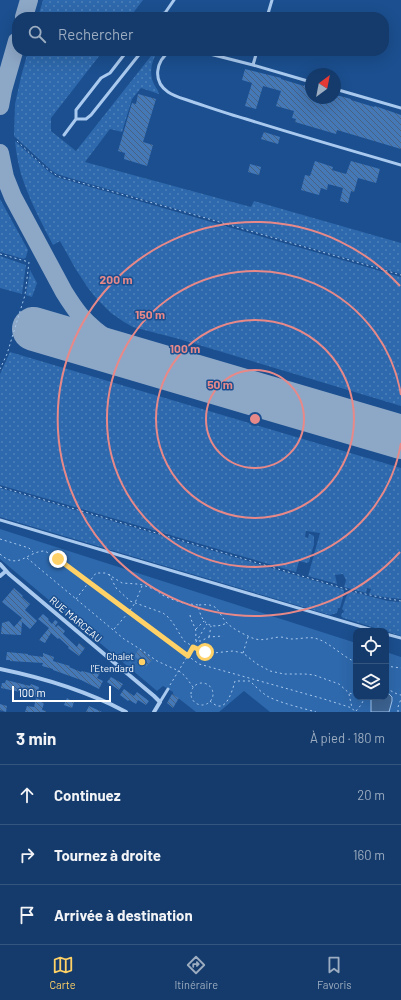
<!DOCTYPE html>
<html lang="fr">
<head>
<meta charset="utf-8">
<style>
  :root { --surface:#143b6b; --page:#214673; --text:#f1f3f6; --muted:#9dadc1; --line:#33557e; --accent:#ffd166 }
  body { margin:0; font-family:Barlow,sans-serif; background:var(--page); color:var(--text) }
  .controls { position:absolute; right:12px; bottom:12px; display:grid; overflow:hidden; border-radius:8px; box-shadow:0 4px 16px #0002 }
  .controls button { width:36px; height:36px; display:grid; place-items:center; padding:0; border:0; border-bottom:1px solid var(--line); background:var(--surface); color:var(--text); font:20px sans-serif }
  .compass { position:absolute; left:305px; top:68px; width:36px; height:36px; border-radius:50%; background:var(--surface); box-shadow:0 4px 16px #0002; rotate:32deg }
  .scale { position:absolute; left:12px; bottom:10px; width:99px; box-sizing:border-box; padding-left:4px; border:2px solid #fff; border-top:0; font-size:11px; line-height:14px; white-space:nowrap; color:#fff; -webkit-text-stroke:3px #1b4f8f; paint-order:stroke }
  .stop { position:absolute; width:12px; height:12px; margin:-9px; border:3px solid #ffd166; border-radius:50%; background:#fff }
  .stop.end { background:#ffd166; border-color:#fff; box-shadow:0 1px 4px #0008 }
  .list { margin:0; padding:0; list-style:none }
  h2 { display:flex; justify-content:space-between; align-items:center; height:52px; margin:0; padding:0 16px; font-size:17px }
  h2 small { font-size:13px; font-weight:400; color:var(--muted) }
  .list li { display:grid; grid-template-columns:26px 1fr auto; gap:12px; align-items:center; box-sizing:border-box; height:60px; padding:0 16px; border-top:1px solid var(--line) }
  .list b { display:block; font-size:15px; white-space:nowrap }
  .list em { font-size:13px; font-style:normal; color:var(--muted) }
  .icon { flex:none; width:22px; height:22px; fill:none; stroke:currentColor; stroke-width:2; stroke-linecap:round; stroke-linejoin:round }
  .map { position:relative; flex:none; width:401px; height:712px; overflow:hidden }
  .search { position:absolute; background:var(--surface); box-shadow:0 4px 16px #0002; left:12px; right:12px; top:12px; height:44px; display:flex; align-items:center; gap:10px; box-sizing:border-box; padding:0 14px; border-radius:16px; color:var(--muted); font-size:15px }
  .sheet { height:232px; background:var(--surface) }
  nav { display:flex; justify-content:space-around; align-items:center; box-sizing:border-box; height:56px; border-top:1px solid var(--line); background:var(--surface); font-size:11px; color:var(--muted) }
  nav a { display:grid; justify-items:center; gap:2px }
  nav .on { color:var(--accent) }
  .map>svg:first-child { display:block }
  .grass { fill:url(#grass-dots) }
  .park { fill:#2e69ad }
  .water { fill:#3c6290; stroke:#9cc4f0 }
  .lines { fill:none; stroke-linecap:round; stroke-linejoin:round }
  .taxiway { stroke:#8da7c7; stroke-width:18 }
  .runway { stroke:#8da7c7; stroke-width:44 }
  .building { fill:url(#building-back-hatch) }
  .path { stroke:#a9c9ee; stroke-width:1; stroke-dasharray:2 3; stroke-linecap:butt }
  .lane { stroke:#a9c9ee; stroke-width:3 }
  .street { stroke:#a9c9ee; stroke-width:4 }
  .route { stroke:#ffd166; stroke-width:5 }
  .ring { fill:none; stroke:#e88989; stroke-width:2 }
  .poi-dot { fill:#ffd166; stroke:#1b4f8f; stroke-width:1.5 }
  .labels { text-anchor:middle; stroke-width:3; stroke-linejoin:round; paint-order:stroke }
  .street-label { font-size:10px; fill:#fff; stroke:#1b4f8f }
  .poi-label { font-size:10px; fill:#fff; stroke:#1b4f8f; text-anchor:end }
  .centre { fill:#e88989; stroke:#1b4f8f; stroke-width:2 }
  .ring-label { font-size:12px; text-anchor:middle; font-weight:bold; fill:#e88989; stroke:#1b4f8f; stroke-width:3; stroke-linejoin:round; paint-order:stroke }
</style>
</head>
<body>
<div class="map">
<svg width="401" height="712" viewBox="0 0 401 712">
  <defs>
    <pattern id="grass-dots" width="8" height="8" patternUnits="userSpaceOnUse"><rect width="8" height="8" fill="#2e69ad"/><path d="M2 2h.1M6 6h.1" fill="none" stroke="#4d80b9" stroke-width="1.8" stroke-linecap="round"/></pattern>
    <pattern id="building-back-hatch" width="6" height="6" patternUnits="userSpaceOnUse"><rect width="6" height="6" fill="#4478b7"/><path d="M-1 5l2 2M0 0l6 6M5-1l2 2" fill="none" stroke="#486282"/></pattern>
  </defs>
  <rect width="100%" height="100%" fill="#1b4f8f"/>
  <path class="grass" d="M 43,0 L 143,0 L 130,17 L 38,17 Z
    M 28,51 L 103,51 L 51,118 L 51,131 L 76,151 L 155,51 L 158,51 C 152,60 149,71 153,82 C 155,87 158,89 159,94 L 141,88 L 132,99 L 122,132 L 110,129 L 85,162 L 251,207 L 254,201 L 401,243 L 401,274 L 73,179 L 57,174 L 51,170 L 14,136 L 15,104 L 21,77 Z
    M 15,141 L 48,171 L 56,177 L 401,277 L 401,406 L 179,339 L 133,327 L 124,322 L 111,313 L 96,298 L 88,288 L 75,268 L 60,241 L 53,245 C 41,222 29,199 21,174 C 18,163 16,152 15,141 Z
    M 0,199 L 28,250 L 26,257 L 24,259 L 0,252 Z
    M 0,256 L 26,265 L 22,294 L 0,288 Z
    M 30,270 L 37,283 L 32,297 L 26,295 Z
    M 10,352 L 401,468 L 401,599 L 384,597 L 369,594 L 371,589 L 367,588 L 366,593 L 344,587 L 346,580 L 343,574 L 335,575 L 337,584 L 308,576 L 320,533 L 306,531 L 305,537 L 308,538 L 309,534 L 308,533 L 314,536 L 314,544 L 309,562 L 307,563 L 299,561 L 296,572 L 0,485 L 0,374 Z
    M 0,488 L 339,588 L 344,590 L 344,593 L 340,608 L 338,608 L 337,613 L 330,615 L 0,517 Z
    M 349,592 L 353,592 L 388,601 L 401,602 L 401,636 L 343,618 L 341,616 L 342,613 L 343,613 L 344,611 L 342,609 L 346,597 Z"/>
  <path class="park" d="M 0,529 L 356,643 L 356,697 L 386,697 L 386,652 L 401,657 L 401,712 L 270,712 L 244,691 L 219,712 L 196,712 L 173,694 L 173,692 L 163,686 L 157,691 L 0,559 Z"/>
  <path class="water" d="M 386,693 L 389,694 L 392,697 L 392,701 L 389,712 L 371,712 L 371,700 L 374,697 L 386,697 Z"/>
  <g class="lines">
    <path class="taxiway" d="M 24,17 L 29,0
      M 0,106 L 3,90 L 17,41
      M 0,153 L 5,177 L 13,197 L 64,292 C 69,300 74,308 80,315 C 100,338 127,352 154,364"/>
    <path class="runway" d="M 34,329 L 401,437"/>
  </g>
  <path class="building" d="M 245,69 L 281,78 L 281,79 L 304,86 L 304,85 L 311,87 L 311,98 L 335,98 L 335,95 L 339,96 L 340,96 L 351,99 L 351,100 L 374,107 L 375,106 L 401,115 L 401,149 L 337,130 L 336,134 L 295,122 L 296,119 L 292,118 L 294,111 L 276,106 L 281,91 L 263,86 L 256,109 L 245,106 L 252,83 L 242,80 Z
    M 138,94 L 156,99 L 143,142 L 153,145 L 147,166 L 124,159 L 125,153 L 118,151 L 132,103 L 136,104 Z
    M 264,132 L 280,137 L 278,144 L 261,139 Z
    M 315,161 L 333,167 L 332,170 L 346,174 L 351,161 L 380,169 L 376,183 L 358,178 L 354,192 L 351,191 L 348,203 L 340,201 L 343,188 L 328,184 L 327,190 L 321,188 L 319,195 L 301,190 L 305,175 L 310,176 Z
    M 250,164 L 261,167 L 259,175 L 248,172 Z
    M 14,588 L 23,596 L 22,597 L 30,604 L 25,610 L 37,621 L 30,629 L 22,622 L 21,635 L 1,634 L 2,623 L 9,621 L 14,627 L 22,618 L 2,602 Z
    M 43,614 L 49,619 L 48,620 L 52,624 L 55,620 L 58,622 L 55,626 L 56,627 L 58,625 L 65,631 L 63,634 L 77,647 L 79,643 L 85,648 L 79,656 L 68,648 L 69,647 L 59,638 L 58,639 L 51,633 L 45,643 L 39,640 L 49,628 L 38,619 Z
    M 139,649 L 152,660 L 146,667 L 145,665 L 143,668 L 137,662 L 139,660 L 134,656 Z
    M 7,652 L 28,654 L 28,655 L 43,657 L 43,653 L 54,657 L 53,661 L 70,666 L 69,667 L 81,672 L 82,671 L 94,674 L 95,671 L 92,669 L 96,663 L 103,668 L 97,678 L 103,681 L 99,689 L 81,680 L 53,670 L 53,669 L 42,666 L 43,663 L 10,661 L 10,660 L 6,660 Z
    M 111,677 L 123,684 L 119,690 L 107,682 Z
    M 6,680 L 30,686 L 31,684 L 39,687 L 37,697 L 25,694 L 25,693 L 1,688 L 2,683 L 5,683 Z
    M 124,689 L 134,696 L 137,692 L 149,701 L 146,705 L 138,700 L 136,704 L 129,700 L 128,701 L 120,695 Z
    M 172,694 L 179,698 L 173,708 L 167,703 Z
    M 36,698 L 42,700 L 41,702 L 44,703 L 42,710 L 46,711 L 46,712 L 25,712 L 27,706 L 34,707 Z
    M 67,698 L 74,702 L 72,708 L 64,705 Z
    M 0,704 L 7,706 L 6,712 L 0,710 Z
    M 89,706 L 102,712 L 86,712 Z"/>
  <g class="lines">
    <path class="path" d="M 17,141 C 31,154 44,169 60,177 L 185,212 L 401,275
      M 0,254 L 29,262 L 25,295 L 7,354 L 0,369
      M 0,487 L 356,592 L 384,598 L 401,601
      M 0,539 L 29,548 L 33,552
      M 0,554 C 19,571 27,551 45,551 L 58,559 L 188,656 L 199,664 L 324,699 L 352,708 L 355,712
      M 27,558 L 124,639 L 140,649 L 157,661 L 179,671 L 185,676 L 193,687
      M 109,574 L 116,588 L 130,601 L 163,613 L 168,617 L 173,623 L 184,641 L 199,650 L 205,652 L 213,653 L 233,651 L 243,653 L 257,664 L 270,671 L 284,674 L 305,674 L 314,675 L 339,684 L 349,693 L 356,695
      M 76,599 L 96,573 L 106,573 L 122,583 L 137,584 L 143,585 L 156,590 L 162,595 L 171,599 L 183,603 L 198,605 C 201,622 209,631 227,623
      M 199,605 C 220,603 216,611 227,623 C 232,628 241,633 248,636 C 261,643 267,638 280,637 C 284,637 288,639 292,639 C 299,639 307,637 314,638 C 329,641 342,657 356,662
      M 190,615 C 191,621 193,623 195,628 C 197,632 195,637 196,641 L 201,641 L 209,637 L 223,636
      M 114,629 L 129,612 L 135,603 L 142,586
      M 196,629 L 204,621
      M 209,637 L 211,626
      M 243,653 L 248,637
      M 386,666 L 401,668
      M191 694a11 11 0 1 1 22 0a11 11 0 1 1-22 0Z
      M 170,685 L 207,624
      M 386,689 C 391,690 395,694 401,695
      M 349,694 L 352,708
      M 210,701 C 212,703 215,705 218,706 C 228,708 233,688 235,681 L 250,681 C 255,686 261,692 267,696 C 280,703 302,708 316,712
      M 356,711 L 361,705 L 365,697
      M 398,712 L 398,707 L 401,699"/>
    <path class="lane" d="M 165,13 L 170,17
      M 155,17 L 156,15 L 165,13
      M 164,17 L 165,13 L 174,0
      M 267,17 L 272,0
      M 127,51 L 110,73 L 101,78 L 76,110 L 76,119 L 86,119 L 91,115 L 142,51
      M 170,51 C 156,61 152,81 168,92 C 175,97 185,99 193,102 C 211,108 228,114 246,119 C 297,135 349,150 401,165
      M 198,51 L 253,65 L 311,82
      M 253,65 L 257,51
      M 335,89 L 401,108
      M 64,135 L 76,119
      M 0,520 L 376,631
      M 386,634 L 401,638
      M 160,702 L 168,689"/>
    <path class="street" d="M 0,564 L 9,574 L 154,696 L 160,702 L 154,712
      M 0,576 L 6,571
      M 0,669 C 44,678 87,691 126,712"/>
  </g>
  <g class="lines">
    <path class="route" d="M 58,559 L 188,656 L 193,647 L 205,652"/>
  </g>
  <g class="ring">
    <circle cx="255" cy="419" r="49"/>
    <circle cx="255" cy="419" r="99"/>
    <path d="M401 443A148 148 0 1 1 401 395"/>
    <path d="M400 552A197 197 0 1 1 400 286"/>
  </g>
  <circle class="poi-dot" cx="142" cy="662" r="4"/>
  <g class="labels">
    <g class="street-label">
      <text transform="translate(76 619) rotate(40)" y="4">RUE MARCEAU</text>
    </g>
    <g class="poi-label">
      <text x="134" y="660">Chalet<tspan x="134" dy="12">l'Etendard</tspan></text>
    </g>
  </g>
  <circle cx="255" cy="419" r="6" class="centre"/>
  <g class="ring-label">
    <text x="116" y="284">200 m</text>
    <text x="150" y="319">150 m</text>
    <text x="185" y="353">100 m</text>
    <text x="220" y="389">50 m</text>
  </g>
</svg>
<div class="controls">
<button><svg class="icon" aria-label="locate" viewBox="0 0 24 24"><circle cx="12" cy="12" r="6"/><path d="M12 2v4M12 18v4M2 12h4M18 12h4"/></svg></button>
<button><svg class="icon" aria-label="layers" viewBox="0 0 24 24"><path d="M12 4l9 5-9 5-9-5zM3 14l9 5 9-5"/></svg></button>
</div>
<svg class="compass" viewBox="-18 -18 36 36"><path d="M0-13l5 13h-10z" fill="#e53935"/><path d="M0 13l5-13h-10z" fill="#9dadc1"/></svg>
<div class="scale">100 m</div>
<div class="stop" style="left:205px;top:652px"></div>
<div class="stop end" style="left:58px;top:559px"></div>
<div class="search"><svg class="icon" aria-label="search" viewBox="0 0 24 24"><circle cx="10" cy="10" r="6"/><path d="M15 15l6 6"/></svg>Rechercher</div>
</div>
<section class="sheet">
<h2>3 min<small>À pied · 180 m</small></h2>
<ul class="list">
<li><svg class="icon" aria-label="ahead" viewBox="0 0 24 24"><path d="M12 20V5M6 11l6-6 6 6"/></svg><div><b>Continuez</b></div><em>20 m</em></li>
<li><svg class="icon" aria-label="right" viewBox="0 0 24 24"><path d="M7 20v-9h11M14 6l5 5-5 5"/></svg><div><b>Tournez à droite</b></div><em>160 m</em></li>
<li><svg class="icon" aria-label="arrive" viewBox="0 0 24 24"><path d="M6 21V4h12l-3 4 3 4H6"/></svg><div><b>Arrivée à destination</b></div></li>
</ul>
</section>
<nav>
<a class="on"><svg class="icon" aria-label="map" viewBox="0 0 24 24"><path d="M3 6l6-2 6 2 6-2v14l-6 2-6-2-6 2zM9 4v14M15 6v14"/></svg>Carte</a>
<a><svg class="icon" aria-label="directions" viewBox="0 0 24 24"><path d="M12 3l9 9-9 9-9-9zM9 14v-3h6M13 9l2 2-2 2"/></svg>Itinéraire</a>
<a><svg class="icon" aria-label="saved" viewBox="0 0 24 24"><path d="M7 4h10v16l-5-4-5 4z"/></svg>Favoris</a>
</nav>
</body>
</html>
